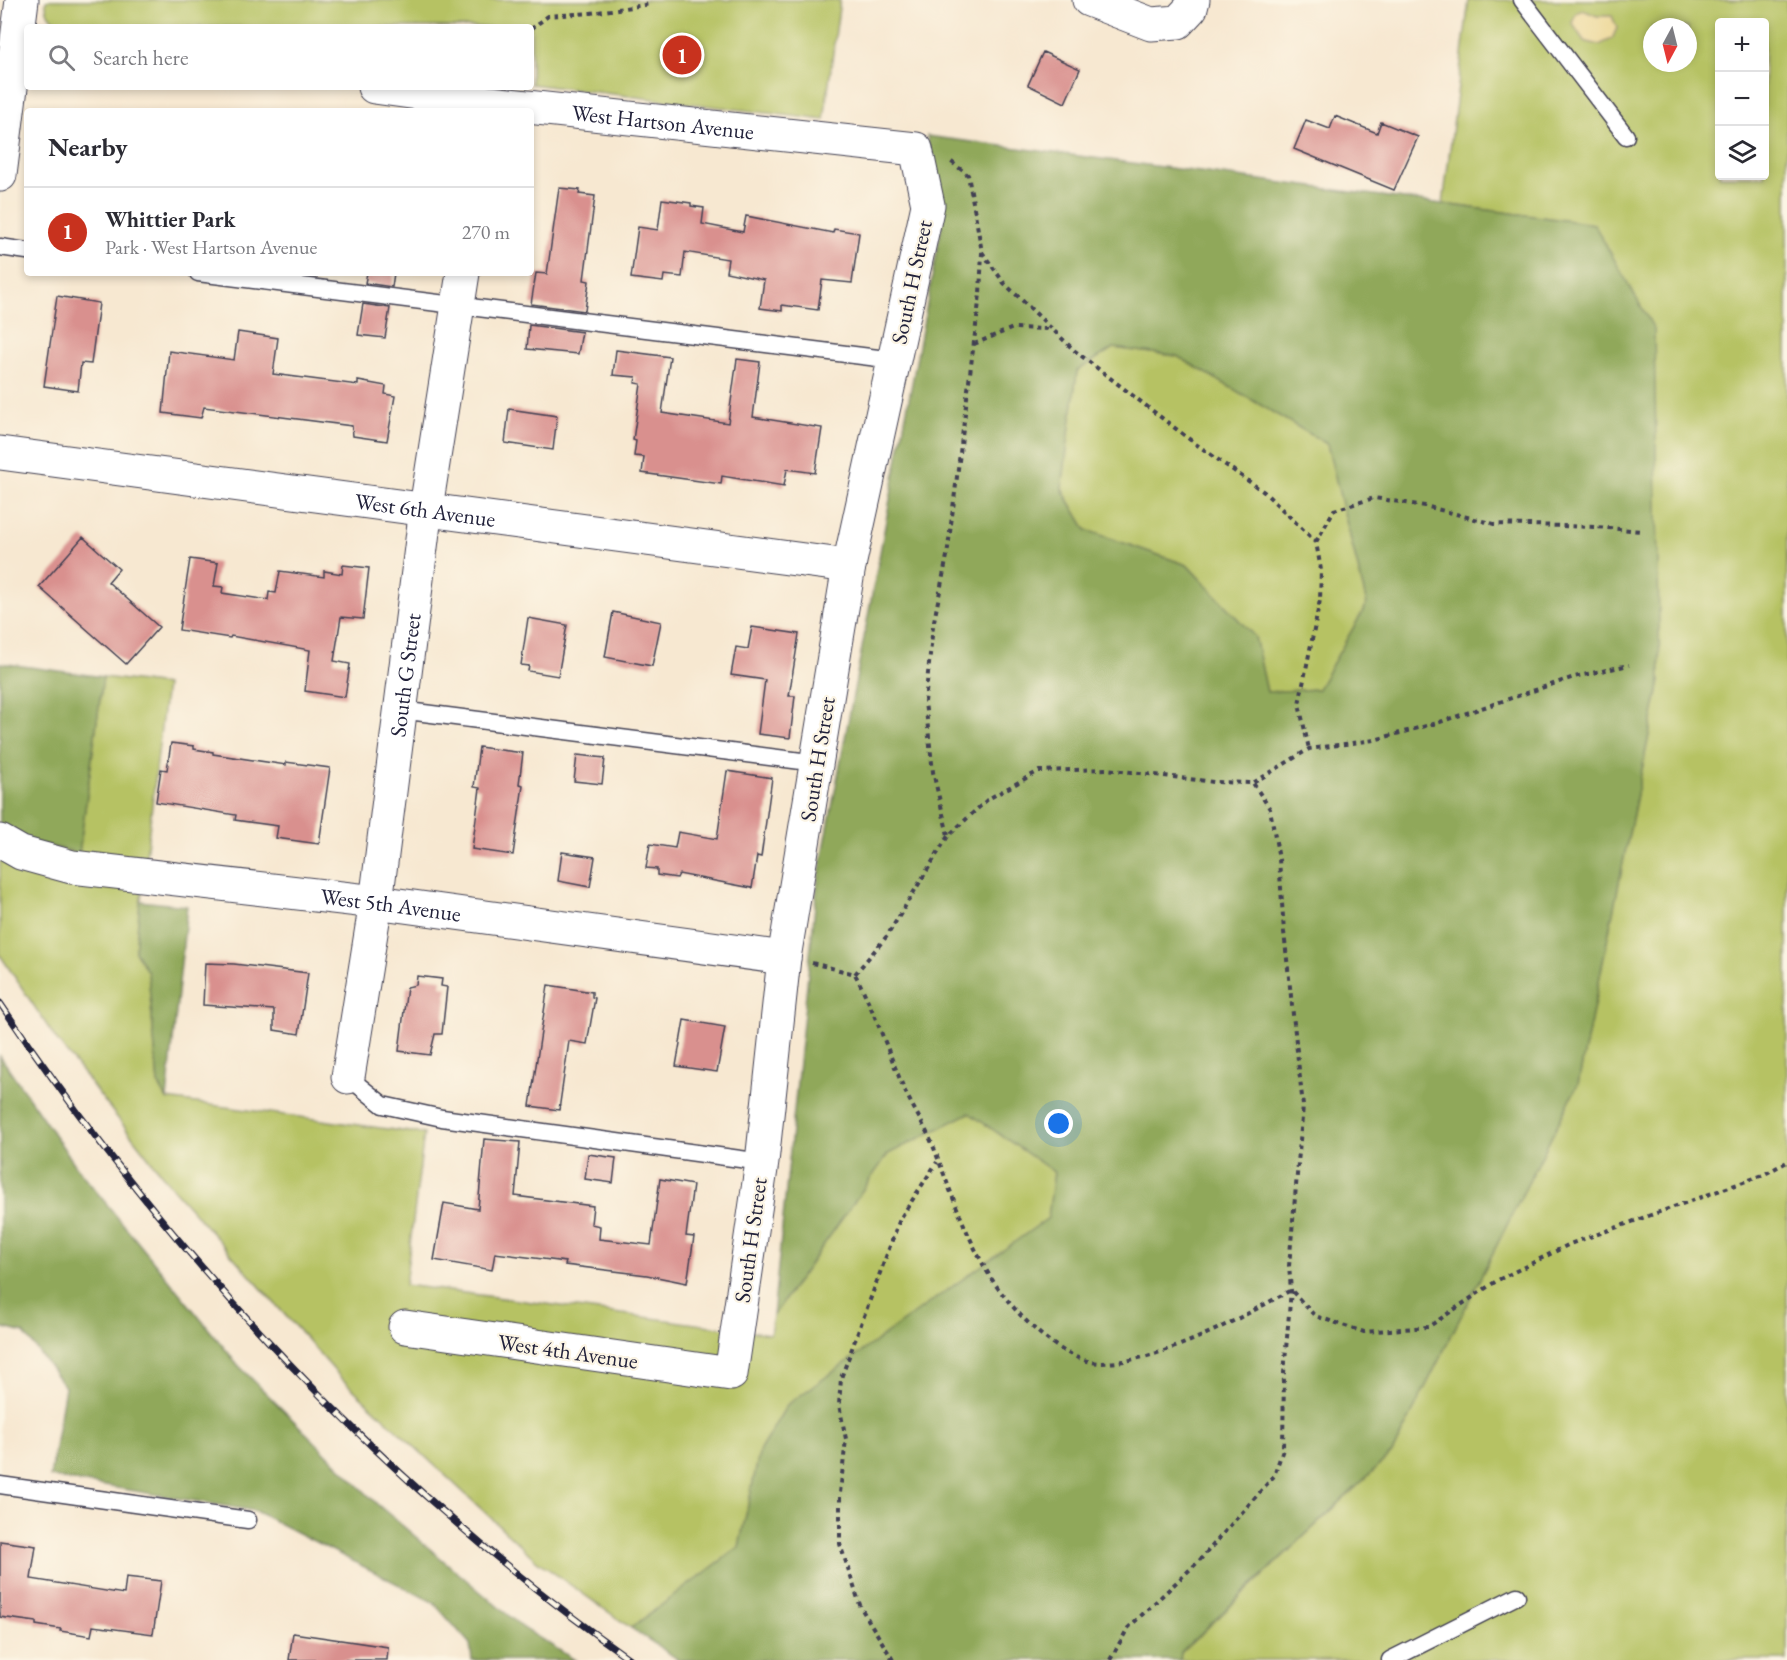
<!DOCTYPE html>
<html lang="en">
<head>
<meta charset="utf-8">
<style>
  :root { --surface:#fff; --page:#f2f2f3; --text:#2b2b33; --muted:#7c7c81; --line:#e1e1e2; --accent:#c8321e }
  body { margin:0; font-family:"EB Garamond",serif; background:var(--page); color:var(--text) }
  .controls { position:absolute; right:18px; top:18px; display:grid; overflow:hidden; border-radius:6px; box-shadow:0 3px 9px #0003 }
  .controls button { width:54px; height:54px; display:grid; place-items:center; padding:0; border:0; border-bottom:2px solid var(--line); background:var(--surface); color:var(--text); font:30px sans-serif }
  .compass { position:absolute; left:1643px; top:18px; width:54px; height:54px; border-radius:50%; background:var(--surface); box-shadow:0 3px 9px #0003; rotate:187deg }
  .you { position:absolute; left:1059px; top:1124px; width:21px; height:21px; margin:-15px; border:4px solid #fff; border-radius:50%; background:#1a73e8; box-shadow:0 0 0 9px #1a73e833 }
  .badge { display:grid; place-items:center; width:39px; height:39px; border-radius:50%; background:var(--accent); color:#fff; font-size:20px; font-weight:700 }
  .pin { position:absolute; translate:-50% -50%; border:3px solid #fff; box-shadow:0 2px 6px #0006 }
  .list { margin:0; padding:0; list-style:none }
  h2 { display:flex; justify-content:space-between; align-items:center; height:78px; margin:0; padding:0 24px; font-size:26px }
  h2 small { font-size:20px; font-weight:400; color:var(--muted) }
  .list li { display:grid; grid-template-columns:39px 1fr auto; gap:18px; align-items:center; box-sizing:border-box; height:90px; padding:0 24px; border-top:2px solid var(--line) }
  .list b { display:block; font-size:22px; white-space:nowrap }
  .list p { margin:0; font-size:20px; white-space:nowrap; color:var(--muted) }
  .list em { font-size:20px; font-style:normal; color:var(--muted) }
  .icon { flex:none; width:33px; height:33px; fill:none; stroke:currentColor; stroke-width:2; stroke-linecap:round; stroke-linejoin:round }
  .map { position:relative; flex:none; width:1787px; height:1660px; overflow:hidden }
  .search { position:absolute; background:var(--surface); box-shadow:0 3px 9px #0003; left:24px; top:24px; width:510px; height:66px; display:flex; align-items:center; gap:15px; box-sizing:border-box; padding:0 21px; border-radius:6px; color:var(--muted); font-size:22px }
  .panel { position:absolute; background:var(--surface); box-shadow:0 3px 9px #0003; left:24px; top:108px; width:510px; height:168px; border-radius:6px }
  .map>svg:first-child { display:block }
  .green { fill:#b6c264; stroke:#6c7250; stroke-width:1.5; fill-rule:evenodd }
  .forest { fill:#90a85a; stroke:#59654a; stroke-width:1.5; fill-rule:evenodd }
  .sand { fill:#eeda9e; stroke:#887e6c; stroke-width:1.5 }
  .building { fill:#d9908e }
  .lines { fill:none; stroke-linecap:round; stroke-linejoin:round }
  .service-casing { stroke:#424052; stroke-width:19 }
  .minor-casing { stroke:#424052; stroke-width:35 }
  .path { stroke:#424052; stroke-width:4; stroke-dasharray:4.5 4.5; stroke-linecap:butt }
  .service { stroke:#fff; stroke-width:16 }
  .minor { stroke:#fff; stroke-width:33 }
  .rail-casing { stroke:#22223b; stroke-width:7 }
  .rail { stroke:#fcf5e5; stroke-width:4.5; stroke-dasharray:14; stroke-linecap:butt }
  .labels { text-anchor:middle; stroke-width:4.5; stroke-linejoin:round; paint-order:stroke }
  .street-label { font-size:22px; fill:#22223b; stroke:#fcf5e5 }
</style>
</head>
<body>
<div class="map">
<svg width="1787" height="1660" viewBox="0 0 1787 1660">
  <rect width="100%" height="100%" fill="#fcf5e5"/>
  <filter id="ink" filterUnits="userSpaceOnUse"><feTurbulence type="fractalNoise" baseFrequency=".0167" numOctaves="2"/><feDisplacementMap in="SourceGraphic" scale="12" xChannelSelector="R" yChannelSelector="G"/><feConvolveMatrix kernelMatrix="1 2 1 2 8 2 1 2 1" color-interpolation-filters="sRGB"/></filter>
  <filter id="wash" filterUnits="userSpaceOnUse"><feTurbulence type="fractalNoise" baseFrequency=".008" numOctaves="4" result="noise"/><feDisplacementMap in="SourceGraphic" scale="24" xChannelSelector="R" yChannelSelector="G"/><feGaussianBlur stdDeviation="1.35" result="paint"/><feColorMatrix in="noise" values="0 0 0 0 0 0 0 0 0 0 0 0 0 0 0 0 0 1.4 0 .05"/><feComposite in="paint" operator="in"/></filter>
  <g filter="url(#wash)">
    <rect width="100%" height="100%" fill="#f7e8d1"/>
    <path class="green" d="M 46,0 L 840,0 L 824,120 L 531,84 L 531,27 L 79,27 C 61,25 44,22 46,0 Z
      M 1469,0 L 1787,0 L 1787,1660 L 1180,1660 L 1181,1653 L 1392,1453 L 1578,1084 L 1660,681 L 1594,224 L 1443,204 ZM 1720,22 L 1764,22 L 1764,176 L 1720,176 ZM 1652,27 L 1688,27 L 1688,63 L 1652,63 Z
      M 1113,348 L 1177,356 L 1327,444 L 1367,604 L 1318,689 L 1267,692 L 1255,637 L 1187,565 L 1086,530 L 1062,489 L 1077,371 Z
      M 103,677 L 166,685 L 135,951 L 148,972 L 158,1083 L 167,1099 L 424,1134 L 405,1285 L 770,1334 L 773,1316 L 888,1154 L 969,1113 L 1054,1172 L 1048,1219 L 787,1405 L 760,1450 L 739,1547 L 631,1628 L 537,1561 L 341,1378 L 173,1189 L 56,1039 L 0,955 L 0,828 L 79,853 Z"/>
    <path class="forest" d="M 927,136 L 1594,224 L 1654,329 L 1660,681 L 1578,1084 L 1392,1453 L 1181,1652 L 1180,1660 L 679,1660 L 631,1628 L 739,1547 L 760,1450 L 787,1405 L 1048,1218 L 1054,1172 L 969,1113 L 888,1154 L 773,1316 L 817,886 L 942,224 ZM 1113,348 L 1177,356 L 1327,444 L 1367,604 L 1318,689 L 1267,692 L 1255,637 L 1187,565 L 1086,530 L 1062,489 L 1077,371 Z
      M 0,663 L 103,677 L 79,853 L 33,842 L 0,828 Z
      M 140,901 L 187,906 L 167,1099 L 158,1083 L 148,973 L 135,951 Z
      M 0,1056 L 78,1169 L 239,1366 L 377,1504 L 523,1628 L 575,1660 L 472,1660 L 470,1644 L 433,1602 L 255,1511 L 50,1477 L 65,1387 L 24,1333 L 0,1327 Z"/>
    <path class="sand" d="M 1583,10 L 1597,16 L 1612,16 L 1617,28 L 1612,39 L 1599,45 L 1584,41 L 1572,23 L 1576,13 Z"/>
    <g id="blocks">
      <path class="building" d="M 1043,52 L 1080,69 L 1065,103 L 1028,85 Z
        M 1335,116 L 1377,133 L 1381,122 L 1418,137 L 1394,190 L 1294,149 L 1306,120 L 1330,129 Z
        M 559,188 L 580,190 L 579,194 L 595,196 L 584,280 L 589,281 L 585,311 L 531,304 L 536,273 L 547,274 Z
        M 662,199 L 691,203 L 691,206 L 704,208 L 702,224 L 743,232 L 746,216 L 833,233 L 834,229 L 859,233 L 852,283 L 822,280 L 818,310 L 782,305 L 782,311 L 760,308 L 764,280 L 726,272 L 728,259 L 685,252 L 682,277 L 664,275 L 663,282 L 631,278 L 638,227 L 658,230 Z
        M 367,273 L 394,273 L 392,287 L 365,283 Z
        M 57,296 L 99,303 L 91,364 L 81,363 L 78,391 L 44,386 Z
        M 363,304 L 390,308 L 385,338 L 358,335 Z
        M 529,325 L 582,332 L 578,354 L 527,349 Z
        M 238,332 L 278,338 L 273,374 L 358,385 L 358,381 L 386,386 L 385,394 L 395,396 L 387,441 L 353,436 L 352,426 L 204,407 L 201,418 L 163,413 L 169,351 L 234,360 Z
        M 616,350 L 670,357 L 662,413 L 728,423 L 737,359 L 760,362 L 753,417 L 822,428 L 815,473 L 787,469 L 784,486 L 722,476 L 721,484 L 642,473 L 644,457 L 634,456 L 636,441 L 633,440 L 641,384 L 635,383 L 636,377 L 613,375 Z
        M 509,409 L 557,416 L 553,450 L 505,443 Z
        M 83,537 L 119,569 L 108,582 L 159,627 L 126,664 L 39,587 Z
        M 190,559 L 218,563 L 214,586 L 223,587 L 222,593 L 268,600 L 269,592 L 276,593 L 280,571 L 324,577 L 324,571 L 342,574 L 343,565 L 369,568 L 363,619 L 341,617 L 334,661 L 350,664 L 345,697 L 305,691 L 310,650 L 231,636 L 230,638 L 179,630 Z
        M 613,612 L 661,622 L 652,666 L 605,657 Z
        M 528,618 L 567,625 L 558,676 L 528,671 L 529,666 L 521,665 Z
        M 752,627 L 799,634 L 789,696 L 795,696 L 790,738 L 758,734 L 765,680 L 731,675 L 736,647 L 748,649 Z
        M 171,743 L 194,746 L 194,749 L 213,752 L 213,754 L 286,765 L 286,762 L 330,768 L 319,844 L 276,838 L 278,826 L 235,820 L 236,815 L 156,802 L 161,769 L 167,770 Z
        M 479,747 L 523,753 L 519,784 L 523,785 L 513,855 L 472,849 L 480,788 L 474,787 Z
        M 577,755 L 605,758 L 602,784 L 574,781 Z
        M 727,771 L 772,778 L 761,857 L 757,856 L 752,888 L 679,874 L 677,878 L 657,875 L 657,869 L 646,868 L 650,844 L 675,848 L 678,832 L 717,839 Z
        M 562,852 L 595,857 L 590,887 L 558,881 Z
        M 205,963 L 234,964 L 308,973 L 299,1034 L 274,1030 L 274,1010 L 203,1005 Z
        M 417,976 L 442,979 L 441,986 L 447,987 L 442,1034 L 435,1034 L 430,1055 L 399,1051 L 407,987 L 416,985 Z
        M 548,985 L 592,992 L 592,997 L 595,998 L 587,1044 L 569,1041 L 559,1110 L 530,1106 Z
        M 684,1020 L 725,1027 L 717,1072 L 676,1066 Z
        M 484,1139 L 520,1142 L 515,1196 L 593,1206 L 591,1224 L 600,1226 L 599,1239 L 651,1245 L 660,1179 L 693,1185 L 686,1236 L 694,1237 L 687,1283 L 647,1275 L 565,1265 L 566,1262 L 495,1253 L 492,1270 L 434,1260 L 444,1203 L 478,1209 Z
        M 588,1154 L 616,1158 L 613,1183 L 585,1179 Z
        M 0,1541 L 36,1546 L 31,1579 L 124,1594 L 126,1577 L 161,1581 L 153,1634 L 93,1626 L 91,1636 L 60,1631 L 61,1629 L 36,1625 L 36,1622 L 0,1617 Z
        M 293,1633 L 388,1647 L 387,1660 L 289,1660 Z"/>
    </g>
  </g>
  <g filter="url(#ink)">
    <use href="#blocks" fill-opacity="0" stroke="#424052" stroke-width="1.5"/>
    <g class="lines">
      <g class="service-casing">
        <path id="service" d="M 1522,0 L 1626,136
          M 0,247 L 27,251
          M 198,273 L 894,360
          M 400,710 L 817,763
          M 348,1077 L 383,1105 L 442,1118 L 762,1162
          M 0,1485 L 248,1520
          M 1390,1660 L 1517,1596"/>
      </g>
      <g class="minor-casing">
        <g id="minor">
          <path d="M 1089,0 L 1151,24 L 1178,22 L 1191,8 L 1193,0"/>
          <path id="s1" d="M 374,87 L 490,103 L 916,149 L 928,205 L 849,566 L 784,958 L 762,1162 L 731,1374 L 405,1327"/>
          <path d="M 0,175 L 22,0"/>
          <path id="s2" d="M 0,453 L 849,566"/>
          <path id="s3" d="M 0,841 L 21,853 L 72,867 L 376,902 L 784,958"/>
          <path id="s4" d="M 348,1077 L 376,902 L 426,508 L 463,273"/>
        </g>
      </g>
      <path class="path" d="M 531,29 L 548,16 L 591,13 L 651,4
        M 982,252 L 1004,283 L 1075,351 L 1193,442 L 1264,492 L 1316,542 L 1321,570 L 1320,600 L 1299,704 L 1309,749
        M 974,344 L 1013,328 L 1050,329
        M 1316,542 L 1334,510 L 1374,498 L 1425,506 L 1494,524 L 1597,527 L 1641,531
        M 948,835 L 933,772 L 925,702 L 933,626 L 947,556 L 980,294 L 982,252 L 968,175 L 949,160
        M 812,963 L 855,974 C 875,1012 888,1052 905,1091 C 914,1110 926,1128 934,1148 C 950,1190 970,1247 995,1284 C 1017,1315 1062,1363 1102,1363 C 1163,1362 1238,1319 1291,1290 L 1315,1316 L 1364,1332 L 1428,1327 L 1498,1280 L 1570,1244 L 1763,1175 L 1787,1162
        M 855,974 L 887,936 L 948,836 L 988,799 L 1039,771 L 1106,769 L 1214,782 L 1253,783 L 1309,749 L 1374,740 L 1437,723 L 1574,677 L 1629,665
        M 893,1660 L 861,1608 L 840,1544 L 840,1493 L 846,1439 L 839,1405 L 841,1378 L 900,1219 L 937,1162
        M 1110,1660 L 1128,1628 L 1199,1561 L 1274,1476 L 1283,1449 L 1284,1373 L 1291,1290 L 1289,1266 L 1303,1106 L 1284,932 L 1279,859 L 1270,809 L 1253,783"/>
      <use href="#service" class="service"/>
      <use href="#minor" class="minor"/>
      <g class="rail-casing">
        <path id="rail" d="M 0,1003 C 170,1255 382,1484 631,1660"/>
      </g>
      <use href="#rail" class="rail"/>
    </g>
  </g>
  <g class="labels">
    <g class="street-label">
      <text dy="8" stroke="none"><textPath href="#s1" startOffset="291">West Hartson Avenue</textPath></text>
      <text transform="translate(911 282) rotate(-78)" y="8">South H Street</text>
      <text dy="8" stroke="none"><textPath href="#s2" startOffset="429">West 6th Avenue</textPath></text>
      <text dy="8" stroke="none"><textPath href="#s4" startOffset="406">South G Street</textPath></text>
      <text transform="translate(817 759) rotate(-81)" y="8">South H Street</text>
      <text dy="8" stroke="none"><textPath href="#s3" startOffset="398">West 5th Avenue</textPath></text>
      <text transform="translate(750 1240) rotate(-82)" y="8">South H Street</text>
      <text transform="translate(568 1351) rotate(8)" y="8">West 4th Avenue</text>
    </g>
  </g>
</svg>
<div class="controls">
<button>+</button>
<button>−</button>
<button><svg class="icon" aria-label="layers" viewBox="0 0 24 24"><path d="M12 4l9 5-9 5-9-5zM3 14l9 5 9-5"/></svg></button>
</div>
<svg class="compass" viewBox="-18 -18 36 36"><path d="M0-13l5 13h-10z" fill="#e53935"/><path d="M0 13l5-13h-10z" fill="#7c7c81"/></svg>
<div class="you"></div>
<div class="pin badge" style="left:682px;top:55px">1</div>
<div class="search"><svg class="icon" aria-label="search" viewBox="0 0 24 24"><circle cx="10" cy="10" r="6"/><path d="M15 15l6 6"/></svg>Search here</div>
<section class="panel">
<h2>Nearby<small></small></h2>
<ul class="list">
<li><span class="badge">1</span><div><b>Whittier Park</b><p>Park · West Hartson Avenue</p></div><em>270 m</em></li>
</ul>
</section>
</div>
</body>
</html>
